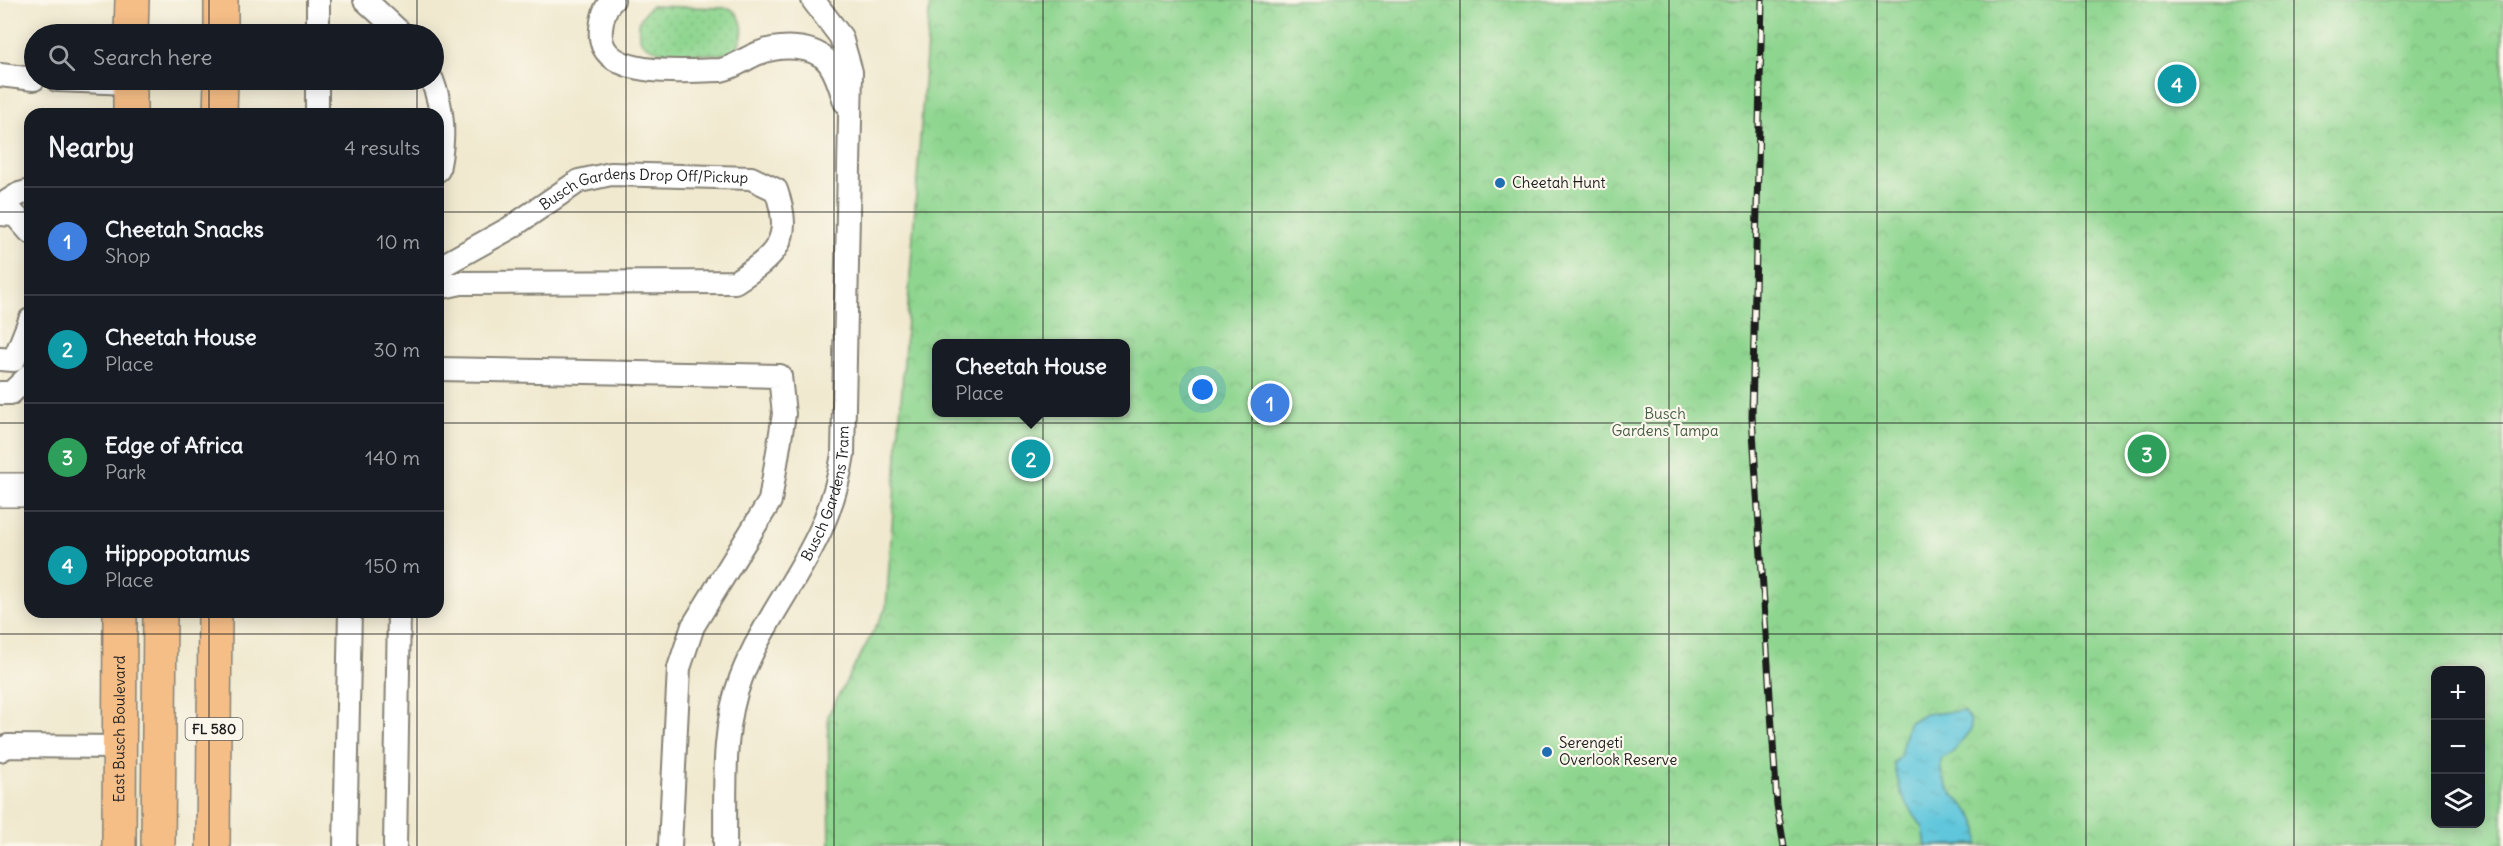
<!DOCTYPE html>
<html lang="en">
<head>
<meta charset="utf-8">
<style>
  :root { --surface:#171b24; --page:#242831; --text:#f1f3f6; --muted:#9ea1a6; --line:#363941; --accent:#db2777 }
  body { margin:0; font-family:Delius,sans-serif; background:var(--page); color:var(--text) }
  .controls { position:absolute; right:18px; bottom:18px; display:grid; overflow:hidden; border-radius:12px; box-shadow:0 3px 15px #0003 }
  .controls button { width:54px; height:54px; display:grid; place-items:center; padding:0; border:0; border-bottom:2px solid var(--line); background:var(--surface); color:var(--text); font:30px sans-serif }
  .you { position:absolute; left:1203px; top:390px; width:21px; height:21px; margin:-15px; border:4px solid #fff; border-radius:50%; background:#1a73e8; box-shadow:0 0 0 9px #1a73e833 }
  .badge { display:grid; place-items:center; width:39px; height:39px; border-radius:50%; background:var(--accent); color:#fff; font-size:20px; font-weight:700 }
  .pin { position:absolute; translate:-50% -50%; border:3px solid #fff; box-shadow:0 2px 6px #0006 }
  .popup { position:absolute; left:932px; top:339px; width:198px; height:78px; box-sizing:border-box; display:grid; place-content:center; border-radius:12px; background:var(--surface); filter:drop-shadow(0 2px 4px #0005); font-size:20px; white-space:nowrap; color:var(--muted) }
  .popup b { font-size:22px; color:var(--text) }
  .popup::after { content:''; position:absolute; left:50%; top:100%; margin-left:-12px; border:12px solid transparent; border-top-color:var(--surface) }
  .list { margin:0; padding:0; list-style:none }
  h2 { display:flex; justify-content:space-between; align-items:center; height:78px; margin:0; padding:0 24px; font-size:26px }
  h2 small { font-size:20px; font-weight:400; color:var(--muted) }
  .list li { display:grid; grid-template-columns:39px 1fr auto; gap:18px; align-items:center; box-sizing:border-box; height:108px; padding:0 24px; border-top:2px solid var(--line) }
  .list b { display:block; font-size:22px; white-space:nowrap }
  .list p { margin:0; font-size:20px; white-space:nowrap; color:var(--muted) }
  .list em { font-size:20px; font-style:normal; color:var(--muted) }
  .icon { flex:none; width:33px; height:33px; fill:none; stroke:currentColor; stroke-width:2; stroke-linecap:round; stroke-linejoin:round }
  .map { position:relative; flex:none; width:2503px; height:846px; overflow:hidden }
  .search { position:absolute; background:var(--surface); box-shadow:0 3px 15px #0003; left:24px; top:24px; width:420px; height:66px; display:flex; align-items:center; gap:15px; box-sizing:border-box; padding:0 21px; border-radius:33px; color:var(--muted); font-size:22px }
  .panel { position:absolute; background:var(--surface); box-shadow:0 3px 15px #0003; left:24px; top:108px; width:420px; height:510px; border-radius:18px }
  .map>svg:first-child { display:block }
  .grass { fill:url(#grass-dots); stroke:#557856; stroke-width:1.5 }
  .park { fill:url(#park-crowns); stroke:#557856; stroke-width:1.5; fill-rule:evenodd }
  .water { fill:url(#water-ripples); stroke:#3d717c; stroke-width:1.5 }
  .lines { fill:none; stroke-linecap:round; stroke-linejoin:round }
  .service-casing { stroke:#868276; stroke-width:26 }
  .minor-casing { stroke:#868276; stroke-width:36 }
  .primary-casing { stroke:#868276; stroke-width:36 }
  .service { stroke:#fff; stroke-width:22 }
  .minor { stroke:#fff; stroke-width:33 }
  .primary { stroke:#f6be87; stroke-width:33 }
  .rail-casing { stroke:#1c1c1c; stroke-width:7 }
  .rail { stroke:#fbf7ec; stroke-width:4.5; stroke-dasharray:14; stroke-linecap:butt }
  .grid { fill:none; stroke:#1c1c1c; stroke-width:1.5; stroke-opacity:0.55 }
  .poi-dot { fill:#1f6fb2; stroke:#fbf7ec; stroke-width:2 }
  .labels { text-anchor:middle; stroke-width:4.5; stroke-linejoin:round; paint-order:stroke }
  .shield { fill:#fbf7ec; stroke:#5f5e5a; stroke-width:1.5 }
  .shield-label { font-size:14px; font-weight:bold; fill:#1c1c1c }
  .poi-label { font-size:15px; fill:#1c1c1c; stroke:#fbf7ec; text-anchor:start }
  .street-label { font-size:15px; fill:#1c1c1c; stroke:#fbf7ec }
  .park-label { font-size:15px; fill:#445d44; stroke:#fbf7ec }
</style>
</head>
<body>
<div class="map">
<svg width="2503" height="846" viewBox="0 0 2503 846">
  <defs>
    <pattern id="grass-dots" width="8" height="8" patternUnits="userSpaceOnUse" patternTransform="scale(1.5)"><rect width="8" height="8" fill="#8ed58f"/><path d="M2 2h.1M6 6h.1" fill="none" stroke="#7ab67b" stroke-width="1.8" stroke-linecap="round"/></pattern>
    <pattern id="park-crowns" width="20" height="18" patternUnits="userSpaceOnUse" patternTransform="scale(1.5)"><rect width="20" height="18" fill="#8ed58f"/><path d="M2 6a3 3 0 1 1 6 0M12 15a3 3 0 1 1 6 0" fill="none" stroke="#7ab67b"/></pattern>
    <pattern id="water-ripples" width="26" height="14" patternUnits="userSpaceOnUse" patternTransform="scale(1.5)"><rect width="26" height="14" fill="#5ec6db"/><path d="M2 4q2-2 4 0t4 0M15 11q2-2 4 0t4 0" fill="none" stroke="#51aabb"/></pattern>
  </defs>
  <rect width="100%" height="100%" fill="#fbf7ec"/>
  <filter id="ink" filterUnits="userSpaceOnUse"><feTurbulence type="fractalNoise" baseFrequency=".0167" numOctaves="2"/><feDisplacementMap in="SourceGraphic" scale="12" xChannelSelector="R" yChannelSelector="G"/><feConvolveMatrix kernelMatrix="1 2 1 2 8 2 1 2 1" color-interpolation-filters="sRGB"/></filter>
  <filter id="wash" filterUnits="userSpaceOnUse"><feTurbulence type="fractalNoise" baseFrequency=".008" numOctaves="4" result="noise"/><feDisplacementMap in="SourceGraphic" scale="24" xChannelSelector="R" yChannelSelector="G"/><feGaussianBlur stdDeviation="1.35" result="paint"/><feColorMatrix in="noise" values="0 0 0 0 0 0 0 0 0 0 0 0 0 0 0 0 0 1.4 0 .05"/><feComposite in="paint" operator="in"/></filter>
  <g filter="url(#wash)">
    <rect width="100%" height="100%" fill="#f0e9cf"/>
    <path class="grass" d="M 651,6 L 729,8 C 748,17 747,47 726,54 C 706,53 643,60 639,35 C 637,21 642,15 651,6 Z"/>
    <path class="park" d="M 930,0 L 2503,0 L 2503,846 L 830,846 L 828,715 L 886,608 ZM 936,344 L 1126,344 L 1126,412 L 936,412 ZM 2436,670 L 2480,670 L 2480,824 L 2436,824 Z"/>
    <path class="water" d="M 1963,711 L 1970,719 L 1971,729 L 1953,752 L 1941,759 C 1937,804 1984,800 1978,844 L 1926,846 L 1923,828 L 1902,796 L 1894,764 L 1900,756 L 1908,723 L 1924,714 Z"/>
  </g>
  <g filter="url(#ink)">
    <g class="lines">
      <g class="service-casing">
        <g id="service">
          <path d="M 365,0 L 402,34"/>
          <path d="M 613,0 C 604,7 602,19 601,29 C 595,82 690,70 721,70 C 736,67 745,58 759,53 C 779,45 814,44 829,63 C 837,74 841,89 845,102"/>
          <path d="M 318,34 L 318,0"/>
          <path d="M 0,75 L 34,79"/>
          <path d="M 57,80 L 130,83"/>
          <path d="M 432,80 C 444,111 445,137 438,170"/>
          <path d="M 317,114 L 317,80"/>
          <path d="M 0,206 L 19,194 L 30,191"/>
          <path d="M 0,214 L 15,215 L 30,232"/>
          <path id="s1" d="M 438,268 L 510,228 L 579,181 L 611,174 L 751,178 L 776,190 C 794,241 776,255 735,282 L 461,283 L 438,288"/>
          <path d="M 0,359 L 14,360 L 30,320"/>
          <path d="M 438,369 L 780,376 L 784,414 L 770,501 L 693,626 L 679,668 L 670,846"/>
          <path d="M 0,393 L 11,393 L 30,375"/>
          <path d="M 0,750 L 8,746 L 119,747"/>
          <path d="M 345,846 L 350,612"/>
          <path d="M 395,846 L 399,612"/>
          <path id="s2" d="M 725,846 C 726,792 721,730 741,678 C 761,625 798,580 821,529 C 832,504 839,480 843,454 L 851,72 L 841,37 L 813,0"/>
        </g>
      </g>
      <g class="minor-casing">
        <path id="minor" d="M 0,490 L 30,490"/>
      </g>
      <g class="primary-casing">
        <g id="primary">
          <path d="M 131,34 L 132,0"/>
          <path d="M 221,34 L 221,0"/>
          <path d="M 130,114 L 130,80"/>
          <path d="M 220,114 L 221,80"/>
          <path id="s3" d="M 119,846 L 120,612"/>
          <path d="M 158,846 L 160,612"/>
          <path d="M 213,846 L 215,612"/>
        </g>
      </g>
      <use href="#service" class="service"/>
      <use href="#minor" class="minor"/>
      <use href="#primary" class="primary"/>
      <g class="rail-casing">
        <path id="rail" d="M 1762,0 L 1752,416 L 1777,805 L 1784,846"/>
      </g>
      <use href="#rail" class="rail"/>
    </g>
  </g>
  <path class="grid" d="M 209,0 L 209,34M 417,0 L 417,34M 626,0 L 626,846M 834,0 L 834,846M 1043,0 L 1043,846M 1252,0 L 1252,846M 1460,0 L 1460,846M 1669,0 L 1669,846M 1877,0 L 1877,846M 2086,0 L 2086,846M 2294,0 L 2294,846M 209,80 L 209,114M 417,80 L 417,114M 0,212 L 30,212M 438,212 L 2503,212M 0,423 L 30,423M 438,423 L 2503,423M 209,612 L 209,846M 417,612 L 417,846M 0,634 L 2503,634"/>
  <g class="poi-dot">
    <circle cx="1500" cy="183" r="6"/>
    <circle cx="1547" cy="752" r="6"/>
  </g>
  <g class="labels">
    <rect class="shield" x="185.5" y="718" width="57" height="22" rx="4.5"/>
    <g class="shield-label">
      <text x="214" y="734">FL 580</text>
    </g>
    <g class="poi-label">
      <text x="1512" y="188">Cheetah Hunt</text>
      <text x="1559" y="748">Serengeti<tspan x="1559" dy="17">Overlook Reserve</tspan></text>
    </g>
    <g class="street-label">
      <text dy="5" stroke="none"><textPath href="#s1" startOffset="228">Busch Gardens Drop Off/Pickup</textPath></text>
      <text dy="5" stroke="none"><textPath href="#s2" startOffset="375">Busch Gardens Tram</textPath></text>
      <text dy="5" stroke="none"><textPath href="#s3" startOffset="117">East Busch Boulevard</textPath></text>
    </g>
    <g class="park-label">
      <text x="1665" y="419">Busch<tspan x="1665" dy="17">Gardens Tampa</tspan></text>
    </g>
  </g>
</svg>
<div class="controls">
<button>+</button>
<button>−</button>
<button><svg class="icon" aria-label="layers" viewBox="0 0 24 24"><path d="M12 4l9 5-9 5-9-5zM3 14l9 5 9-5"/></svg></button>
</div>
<div class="you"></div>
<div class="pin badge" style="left:1270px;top:403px;background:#3f7fe0">1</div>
<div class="pin badge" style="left:1031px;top:459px;background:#0f9aa8">2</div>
<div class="popup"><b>Cheetah House</b>Place</div>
<div class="pin badge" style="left:2147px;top:454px;background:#2e9e5b">3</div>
<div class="pin badge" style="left:2177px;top:84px;background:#0f9aa8">4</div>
<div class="search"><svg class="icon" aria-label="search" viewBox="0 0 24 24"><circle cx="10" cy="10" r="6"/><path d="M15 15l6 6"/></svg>Search here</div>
<section class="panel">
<h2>Nearby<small>4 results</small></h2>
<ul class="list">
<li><span class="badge" style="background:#3f7fe0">1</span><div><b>Cheetah Snacks</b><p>Shop</p></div><em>10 m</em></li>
<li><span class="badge" style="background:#0f9aa8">2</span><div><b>Cheetah House</b><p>Place</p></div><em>30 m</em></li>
<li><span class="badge" style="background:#2e9e5b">3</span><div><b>Edge of Africa</b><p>Park</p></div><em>140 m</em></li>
<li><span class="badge" style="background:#0f9aa8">4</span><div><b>Hippopotamus</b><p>Place</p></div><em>150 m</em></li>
</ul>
</section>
</div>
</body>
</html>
